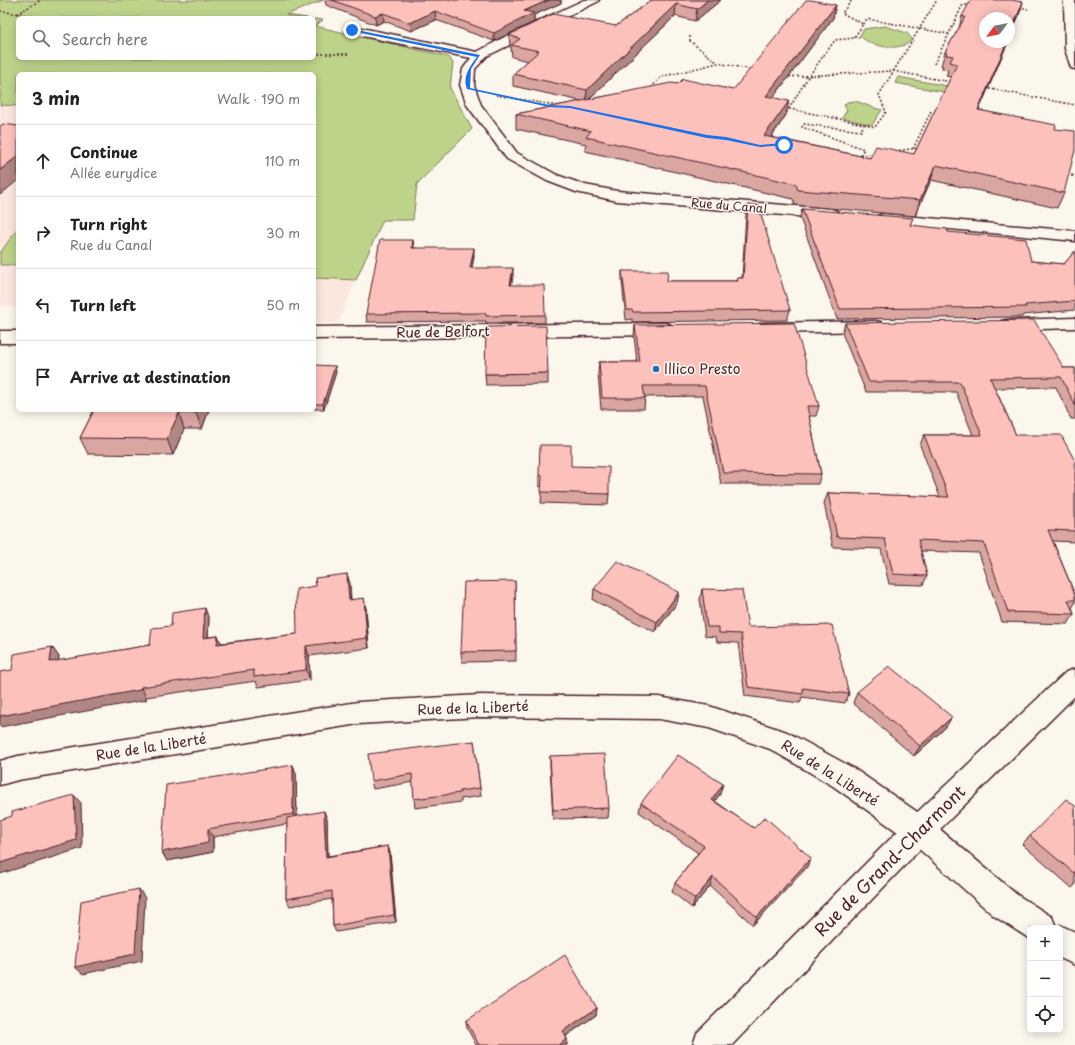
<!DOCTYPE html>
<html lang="en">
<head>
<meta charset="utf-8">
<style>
  :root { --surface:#fff; --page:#f6f6f6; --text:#222; --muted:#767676; --line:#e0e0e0 }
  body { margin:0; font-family:"Playpen Sans",sans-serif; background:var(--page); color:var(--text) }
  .controls { position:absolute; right:12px; bottom:12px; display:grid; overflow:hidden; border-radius:6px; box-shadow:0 2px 10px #0003 }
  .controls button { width:36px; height:36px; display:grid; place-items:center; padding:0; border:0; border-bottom:1px solid var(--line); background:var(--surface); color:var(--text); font:20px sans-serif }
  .compass { position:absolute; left:979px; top:12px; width:36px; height:36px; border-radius:50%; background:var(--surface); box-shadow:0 2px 10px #0003; rotate:237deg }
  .stop { position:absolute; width:12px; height:12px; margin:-9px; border:3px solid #1a73e8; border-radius:50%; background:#fff }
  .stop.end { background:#1a73e8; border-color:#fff; box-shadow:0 1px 4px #0008 }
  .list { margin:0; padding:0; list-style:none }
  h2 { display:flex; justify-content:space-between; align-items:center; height:52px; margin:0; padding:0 16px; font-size:17px }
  h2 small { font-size:13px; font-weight:400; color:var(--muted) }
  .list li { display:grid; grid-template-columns:26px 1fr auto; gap:12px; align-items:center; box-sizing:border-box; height:72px; padding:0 16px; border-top:1px solid var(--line) }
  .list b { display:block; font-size:15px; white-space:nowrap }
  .list p { margin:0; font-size:13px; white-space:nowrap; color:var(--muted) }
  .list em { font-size:13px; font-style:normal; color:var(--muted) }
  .icon { flex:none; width:22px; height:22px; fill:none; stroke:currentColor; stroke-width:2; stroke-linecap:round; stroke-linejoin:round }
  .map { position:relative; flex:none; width:1075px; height:1045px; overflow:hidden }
  .search { position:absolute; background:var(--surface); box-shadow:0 2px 10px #0003; left:16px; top:16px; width:300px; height:44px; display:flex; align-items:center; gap:10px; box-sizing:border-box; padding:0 14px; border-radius:6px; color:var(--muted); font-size:15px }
  .panel { position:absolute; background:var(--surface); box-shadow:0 2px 10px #0003; left:16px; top:72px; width:300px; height:340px; border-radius:6px }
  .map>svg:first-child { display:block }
  .built { fill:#fce7de }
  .green { fill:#bcd389; stroke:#83795a }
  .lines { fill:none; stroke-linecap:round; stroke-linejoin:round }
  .minor-casing { stroke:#4a1f2b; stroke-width:3 }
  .tertiary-casing { stroke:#4a1f2b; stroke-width:3 }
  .secondary-casing { stroke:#4a1f2b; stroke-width:3 }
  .path-far1 { stroke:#4a1f2b; stroke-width:1.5; stroke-dasharray:2 2; stroke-linecap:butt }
  .path { stroke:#4a1f2b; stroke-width:2; stroke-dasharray:2.5 2.5; stroke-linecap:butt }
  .minor { fill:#fbf7ec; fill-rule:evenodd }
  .tertiary { fill:#fbf7ec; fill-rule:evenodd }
  .secondary { fill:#fbf7ec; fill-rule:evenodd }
  .wall { fill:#daa6a2; stroke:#4a1f2b }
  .shaded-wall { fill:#b18784; stroke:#4a1f2b }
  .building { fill:#fdc1bc; stroke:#4a1f2b }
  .route { fill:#1a73e8 }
  .poi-dot { fill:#1f6fb2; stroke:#fbf7ec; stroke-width:1.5 }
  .labels { text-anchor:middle; stroke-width:3; stroke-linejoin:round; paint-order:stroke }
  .far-street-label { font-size:12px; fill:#4a1f2b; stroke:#fbf7ec }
  .street-label { font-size:14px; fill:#4a1f2b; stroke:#fbf7ec }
  .poi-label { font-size:14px; fill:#4a1f2b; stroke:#fbf7ec; text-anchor:start }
  .near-street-label { font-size:17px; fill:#4a1f2b; stroke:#fbf7ec }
</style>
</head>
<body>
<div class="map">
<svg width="1075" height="1045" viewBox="0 0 1075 1045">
  <rect width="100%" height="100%" fill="#fbf7ec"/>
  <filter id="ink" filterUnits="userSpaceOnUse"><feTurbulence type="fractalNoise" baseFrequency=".025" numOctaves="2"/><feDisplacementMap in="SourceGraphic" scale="8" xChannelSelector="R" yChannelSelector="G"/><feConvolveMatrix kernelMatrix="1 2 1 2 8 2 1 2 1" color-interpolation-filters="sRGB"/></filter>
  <g filter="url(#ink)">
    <path class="built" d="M 0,105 L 18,106 L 18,228 L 0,253 Z
      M 0,265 L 18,265 L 18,308 L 0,306 Z
      M 314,278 L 356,280 L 338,323 L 314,323 Z"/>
    <path class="green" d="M 0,0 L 324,0 L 286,15 L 307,18 L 18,18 L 18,58 L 314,58 L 314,19 L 323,20 L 315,26 L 449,57 L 453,63 L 450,88 L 472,129 L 417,184 L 413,220 L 383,220 L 356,280 L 314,278 L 314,74 L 18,74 L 18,106 L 0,105 Z
      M 885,26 L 907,33 L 912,39 C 904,53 867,47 860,35 L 864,29 Z
      M 898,77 L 958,88 L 955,94 L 895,83 Z
      M 855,101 C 865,104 872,108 882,110 L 872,125 L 842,118 L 847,110 L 844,105 L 847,102 Z
      M 18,228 L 18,265 L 0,265 L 0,253 Z"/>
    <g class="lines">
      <g class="minor-casing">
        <path id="minor" d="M 584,0 L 599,0 L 597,2 L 487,56 L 475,69 L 474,85 L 481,105 L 517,153 L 557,175 L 585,185 L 617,191 L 831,209 L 837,211 L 839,214 L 837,217 L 831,219 L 617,201 L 576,192 L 547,181 L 507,159 L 467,105 L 460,85 L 463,69 L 471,58 L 352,34 L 348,33 L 346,30 L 348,27 L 352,26 L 477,52 L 510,34 Z
          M 1064,0 L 1075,0 L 1075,69 L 1071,68 L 1065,49 Z
          M 883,214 L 1075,231 L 1075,241 L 877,222 L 875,219 L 877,216 Z
          M 480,695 L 659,697 L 709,706 L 787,732 L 853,768 L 929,820 L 1016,894 L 1052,917 L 1056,927 L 1060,925 L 1075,932 L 1075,965 L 1060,958 L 1060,928 L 1030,928 L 1030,939 L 994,916 L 909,840 L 833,786 L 770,749 L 709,728 L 659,719 L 480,717 L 358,724 L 18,780 L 0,785 L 0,761 L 18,756 L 358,702 Z"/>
      </g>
      <g class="tertiary-casing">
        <path id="tertiary" d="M 1075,669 L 1075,696 L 929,840 L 732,1045 L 693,1045 L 697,1033 L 909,820 L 1066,672 Z"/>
      </g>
      <g class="secondary-casing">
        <path id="secondary" d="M 1075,318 L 1075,328 L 1007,330 L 1001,329 L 998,325 L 1001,321 L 1007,320 Z
          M 875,321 L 881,322 L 884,326 L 881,330 L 875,331 L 765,333 L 759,332 L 756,328 L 759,324 L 765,323 Z
          M 665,323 L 671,325 L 674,329 L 671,333 L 665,335 L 314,339 L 314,327 Z
          M 0,331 L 18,331 L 18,343 L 0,343 Z"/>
      </g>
      <path class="path-far1" d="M 1019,7 L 1028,9
        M 0,11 L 44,18
        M 17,14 L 41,0
        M 863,24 L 867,19 L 949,34 L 962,6 L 971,4
        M 690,36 L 690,41 L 718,63
        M 854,37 L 861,37
        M 314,54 L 349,54
        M 934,64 L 949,34
        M 785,77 L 893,71 L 951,82
        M 651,88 L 661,77 L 718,63 L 753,70
        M 985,88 L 1075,105
        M 496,95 L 558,106
        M 785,108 L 864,124 L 861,131 L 804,124 L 802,127 L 864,149 L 860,155
        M 864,124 L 875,127 L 886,112 L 879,95 L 937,0
        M 770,140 L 808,77 L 835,40 L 854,38 L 863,24 L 842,13 L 852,0
        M 913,149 L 931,111
        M 895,151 L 920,148
        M 860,155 L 874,154"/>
      <path class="path" d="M 1066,175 L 1075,176"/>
      <use href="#minor" class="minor"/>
      <use href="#tertiary" class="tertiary"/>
      <use href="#secondary" class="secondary"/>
    </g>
    <path class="wall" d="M 325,0 L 561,0 L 561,3 L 534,15 L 534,22 L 494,41 L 436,20 L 411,31 L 384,21 L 376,25 L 326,5 Z
      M 652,0 L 721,0 L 695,21 L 675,16 L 589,99 L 678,84 L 733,90 L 836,5 L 833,18 L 773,98 L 786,115 L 771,137 L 870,158 L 914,154 L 951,77 L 946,76 L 948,70 L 942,69 L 943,66 L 941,66 L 945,52 L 959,28 L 962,16 L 1023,2 L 1019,15 L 1009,39 L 1009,18 L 985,42 L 1008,42 L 979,110 L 1055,129 L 1064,193 L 1057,208 L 931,180 L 915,216 L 795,205 L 793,199 L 585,151 L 586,144 L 516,129 L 516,114 L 581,101 L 513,86 L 513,74 L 528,61 L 512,57 L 511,47 L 510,47 L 509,35 L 616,26 Z
      M 748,205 L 790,310 L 787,320 L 632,322 L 632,319 L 626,320 L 622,281 L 622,271 L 667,281 L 736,281 L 737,278 L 742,278 L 746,214 Z
      M 802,209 L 911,225 L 948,232 L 1031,261 L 1064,264 L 1075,251 L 1075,310 L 1023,315 L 1022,317 L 837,319 L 800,218 Z
      M 414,247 L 414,248 L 474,255 L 472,268 L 513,276 L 511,285 L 545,315 L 545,323 L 486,323 L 486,321 L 367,322 L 366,314 Z
      M 845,323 L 1064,368 L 1075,368 L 1075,419 L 1071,419 L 1056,387 L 995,388 L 1016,435 L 1075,461 L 1075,542 L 1053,541 L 1075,595 L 1075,603 L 1072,608 L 1074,614 L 1068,624 L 1002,622 L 979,553 L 921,551 L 927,576 L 923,585 L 889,584 L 881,549 L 833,547 L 824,503 L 828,493 L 940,497 L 920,445 L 924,435 L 973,435 L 956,392 L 866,392 L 842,333 Z
      M 635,325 L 819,406 L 816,416 L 809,416 L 821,474 L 818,484 L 721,484 L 703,396 L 645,397 L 644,409 L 601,409 L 598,373 L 599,362 L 637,362 L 634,336 Z
      M 314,365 L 336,372 L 324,409 L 314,409 Z
      M 548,373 L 548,384 L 486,385 L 485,374 Z
      M 94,410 L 209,410 L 202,429 L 184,429 L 173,455 L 88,454 L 80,438 Z
      M 571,466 L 609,494 L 608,505 L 541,503 L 542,487 L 539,486 L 539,475 Z
      M 347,574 L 350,584 L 351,599 L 366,608 L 369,648 L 309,656 L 310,680 L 258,687 L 256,681 L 146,697 L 146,700 L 12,670 L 52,647 L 59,657 L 58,661 L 150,645 L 171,626 L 209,619 L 208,637 L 218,636 L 221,643 L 297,634 L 316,586 Z
      M 515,581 L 516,661 L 462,662 L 461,652 Z
      M 594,589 L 679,592 L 677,603 L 655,632 L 593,600 Z
      M 702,589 L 748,627 L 849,694 L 845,703 L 802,697 L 800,703 L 745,696 L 738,643 L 717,642 L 716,637 L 705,636 L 700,599 Z
      M 857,692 L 946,727 L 914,756 L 853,703 Z
      M 474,741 L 481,796 L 461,799 L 461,802 L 415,808 L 414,799 L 413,782 L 373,789 L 371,781 Z
      M 550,756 L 609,808 L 608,818 L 553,819 L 550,766 Z
      M 293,765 L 296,774 L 297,816 L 327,819 L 328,856 L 388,846 L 390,853 L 396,922 L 336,932 L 333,926 L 332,899 L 290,906 L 286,899 L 287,824 L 213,837 L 213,852 L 167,861 L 162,852 Z
      M 720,794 L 715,801 L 807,867 L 753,925 L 710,886 L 692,908 L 672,892 L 675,883 L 698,853 L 639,812 L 641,803 Z
      M 1075,806 L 1075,885 L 1072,888 L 1022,844 L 1030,836 Z
      M 597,1008 L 596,1015 L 566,1036 L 567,1039 L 567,1045 L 476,1045 L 467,1028 L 466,1021 Z"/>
    <path class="shaded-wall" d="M 549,0 L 561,0 L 561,3 L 534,15 L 534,22 L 494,41 L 494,33 L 524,11 Z
      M 708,0 L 721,0 L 695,21 L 697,9 Z
      M 1023,2 L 1019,15 L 1009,39 L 1009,36 Z
      M 676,4 L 675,16 L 586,102 L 587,90 Z
      M 836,5 L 833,18 L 763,111 L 766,96 Z
      M 435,11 L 436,20 L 411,31 L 410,23 Z
      M 383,13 L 384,21 L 376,25 L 375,16 Z
      M 1007,42 L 1008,42 L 973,124 L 978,110 Z
      M 789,101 L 786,115 L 762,150 L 764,136 Z
      M 18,156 L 18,180 L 0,195 L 0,170 Z
      M 936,165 L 931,180 L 915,216 L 920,200 Z
      M 413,240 L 414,247 L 412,255 L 412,248 Z
      M 474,248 L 474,255 L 471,275 L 470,268 Z
      M 513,268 L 513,276 L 510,293 L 510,285 Z
      M 335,366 L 336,372 L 324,409 L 323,404 Z
      M 197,410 L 209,410 L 202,429 L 196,413 Z
      M 179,413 L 184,429 L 173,455 L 167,439 Z
      M 347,574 L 350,584 L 351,610 L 349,600 Z
      M 679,592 L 677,603 L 655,632 L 657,622 Z
      M 364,598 L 366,608 L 369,648 L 367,638 Z
      M 205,608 L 209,619 L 207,648 L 203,638 Z
      M 218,636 L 222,646 L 217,644 Z
      M 306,646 L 309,656 L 310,680 L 306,670 Z
      M 52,647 L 59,657 L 57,672 L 50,662 Z
      M 141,687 L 146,697 L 146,700 L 0,727 L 0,716 Z
      M 952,717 L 946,727 L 914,756 L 920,746 Z
      M 293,765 L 296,774 L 297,823 L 293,814 Z
      M 723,784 L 720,794 L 709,809 L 712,800 Z
      M 74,795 L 81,803 L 82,848 L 0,874 L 0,863 Z
      M 324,811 L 327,819 L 328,864 L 326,857 Z
      M 208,829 L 213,837 L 213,852 L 167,861 L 162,852 Z
      M 388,846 L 390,853 L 396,922 L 394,915 Z
      M 811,858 L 807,867 L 753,925 L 757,917 Z
      M 713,877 L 710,886 L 692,908 L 695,899 Z
      M 139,889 L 145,898 L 142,961 L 83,974 L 75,967 Z
      M 597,1008 L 596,1015 L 563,1038 L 563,1031 Z
      M 567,1039 L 567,1045 L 559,1045 Z"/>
    <path class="building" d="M 332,0 L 549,0 L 524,11 L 534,13 L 494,33 L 435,11 L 410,23 L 383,13 L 375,16 Z
      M 652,0 L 708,0 L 697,9 L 676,4 L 587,90 L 513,74 L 539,51 L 511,45 L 520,39 L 509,35 L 553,14 L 616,26 Z
      M 806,0 L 811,0 L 836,5 L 766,96 L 789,101 L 764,136 L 870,158 L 876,146 L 914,154 L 957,64 L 950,62 L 953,56 L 946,55 L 947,53 L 945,52 L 965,17 L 962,16 L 971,0 L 1011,0 L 1023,2 L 1009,36 L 1009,18 L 985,18 L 985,42 L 1007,42 L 978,110 L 1056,125 L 1055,129 L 1075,131 L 1075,150 L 1064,193 L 936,165 L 920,200 L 798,190 L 796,184 L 586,137 L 591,131 L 516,114 L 671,83 L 678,84 L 683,79 L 733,90 Z
      M 3,124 L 18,126 L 18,156 L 0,170 L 0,126 Z
      M 748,205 L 758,205 L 790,310 L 633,312 L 632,310 L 627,310 L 622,271 L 668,271 L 667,281 L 738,281 L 737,278 L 743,278 Z
      M 802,209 L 913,218 L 910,225 L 947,229 L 948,232 L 1026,239 L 1031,261 L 1064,264 L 1075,251 L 1075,301 L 1025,305 L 1026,307 L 840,309 Z
      M 380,240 L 413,240 L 412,248 L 474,248 L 470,268 L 513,268 L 510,285 L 544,285 L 545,315 L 486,316 L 486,313 L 366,314 Z
      M 1034,320 L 1064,368 L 1075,368 L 1075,405 L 1061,377 L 990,378 L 1016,435 L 1061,435 L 1075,461 L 1075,531 L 1048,530 L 1075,595 L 1075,600 L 1068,600 L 1074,614 L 1008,612 L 984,543 L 918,540 L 927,576 L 893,574 L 885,539 L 837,537 L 828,493 L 949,497 L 924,435 L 982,435 L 960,382 L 869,382 L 845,323 Z
      M 794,323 L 819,406 L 807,406 L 821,474 L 723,473 L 705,386 L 643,386 L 645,398 L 602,398 L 599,362 L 640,362 L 635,325 Z
      M 546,326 L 548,373 L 485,374 L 486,327 Z
      M 314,365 L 335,366 L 323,404 L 314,404 Z
      M 94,410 L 197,410 L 196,413 L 179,413 L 167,439 L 80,438 Z
      M 540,445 L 571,445 L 571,466 L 609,467 L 609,494 L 541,492 L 542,476 L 539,475 Z
      M 617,561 L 679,592 L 657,622 L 594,589 Z
      M 347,574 L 349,600 L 364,598 L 367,638 L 306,646 L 306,670 L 254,677 L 254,670 L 141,687 L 140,690 L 0,716 L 0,672 L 12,670 L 14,654 L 52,647 L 50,662 L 150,645 L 152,628 L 171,626 L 172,613 L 205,608 L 203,638 L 218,636 L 217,644 L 297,634 L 296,589 L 316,586 L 315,578 Z
      M 515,581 L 516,651 L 461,652 L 464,582 Z
      M 702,589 L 742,590 L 748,627 L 832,625 L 849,694 L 803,688 L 803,694 L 748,687 L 741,634 L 719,633 L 719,627 L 707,627 Z
      M 889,666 L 952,717 L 920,746 L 857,692 Z
      M 474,741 L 480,788 L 460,791 L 460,793 L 414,799 L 412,774 L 371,781 L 368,754 Z
      M 605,754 L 609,808 L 553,810 L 550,756 Z
      M 678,755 L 723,784 L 712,800 L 754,828 L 765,817 L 811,858 L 757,917 L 713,877 L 695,899 L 675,883 L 704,846 L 641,803 Z
      M 293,765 L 293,814 L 208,829 L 208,843 L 162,852 L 166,785 Z
      M 74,795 L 76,840 L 0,863 L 0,820 L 12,816 L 12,812 Z
      M 1066,799 L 1075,806 L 1075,874 L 1030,836 Z
      M 324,811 L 326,857 L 388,846 L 394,915 L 333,926 L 332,891 L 286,899 L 287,818 Z
      M 139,889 L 135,954 L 75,967 L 81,901 Z
      M 565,955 L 597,1008 L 563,1031 L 567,1039 L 559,1045 L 479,1045 L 466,1021 Z"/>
  </g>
  <path class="route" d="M 352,29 L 480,55 L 471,69 L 470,88 L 549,105 L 570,106 L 707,135 L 726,137 L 760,145 L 784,143 L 786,145 L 760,147 L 726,140 L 707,138 L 570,108 L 549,107 L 467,89 C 462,77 470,66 477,57 L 351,31 Z"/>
  <circle class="poi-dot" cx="656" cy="369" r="4"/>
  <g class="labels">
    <g class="far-street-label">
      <text transform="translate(729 206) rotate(5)" y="4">Rue du Canal</text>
    </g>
    <g class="street-label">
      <text transform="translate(443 332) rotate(-1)" y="5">Rue de Belfort</text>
      <text transform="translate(473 708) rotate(-2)" y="5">Rue de la Liberté</text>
      <text transform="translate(151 747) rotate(-9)" y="5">Rue de la Liberté</text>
      <text transform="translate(830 773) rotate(32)" y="5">Rue de la Liberté</text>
    </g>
    <g class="poi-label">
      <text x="664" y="374">Illico Presto</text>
    </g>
    <g class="near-street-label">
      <text transform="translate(890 861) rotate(-45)" y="6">Rue de Grand-Charmont</text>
    </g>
  </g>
</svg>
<div class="controls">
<button>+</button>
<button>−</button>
<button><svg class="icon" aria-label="locate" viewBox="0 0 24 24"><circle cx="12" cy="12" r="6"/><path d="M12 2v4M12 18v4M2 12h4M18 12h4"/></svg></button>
</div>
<svg class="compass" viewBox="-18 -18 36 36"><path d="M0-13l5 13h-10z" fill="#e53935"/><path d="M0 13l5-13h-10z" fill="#767676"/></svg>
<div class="stop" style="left:784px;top:145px"></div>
<div class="stop end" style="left:352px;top:30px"></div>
<div class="search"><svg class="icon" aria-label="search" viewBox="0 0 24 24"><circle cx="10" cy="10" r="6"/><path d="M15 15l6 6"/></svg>Search here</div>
<section class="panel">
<h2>3 min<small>Walk · 190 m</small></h2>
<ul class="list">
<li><svg class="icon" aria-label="ahead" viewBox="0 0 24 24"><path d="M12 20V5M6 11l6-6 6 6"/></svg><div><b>Continue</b><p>Allée eurydice</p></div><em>110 m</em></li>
<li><svg class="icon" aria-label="right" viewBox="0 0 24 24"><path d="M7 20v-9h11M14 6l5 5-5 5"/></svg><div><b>Turn right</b><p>Rue du Canal</p></div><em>30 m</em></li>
<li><svg class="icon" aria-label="left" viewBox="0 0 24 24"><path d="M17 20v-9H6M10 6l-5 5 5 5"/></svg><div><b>Turn left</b></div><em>50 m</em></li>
<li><svg class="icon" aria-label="arrive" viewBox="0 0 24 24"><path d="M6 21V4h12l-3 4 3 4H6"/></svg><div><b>Arrive at destination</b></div></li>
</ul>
</section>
</div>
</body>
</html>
